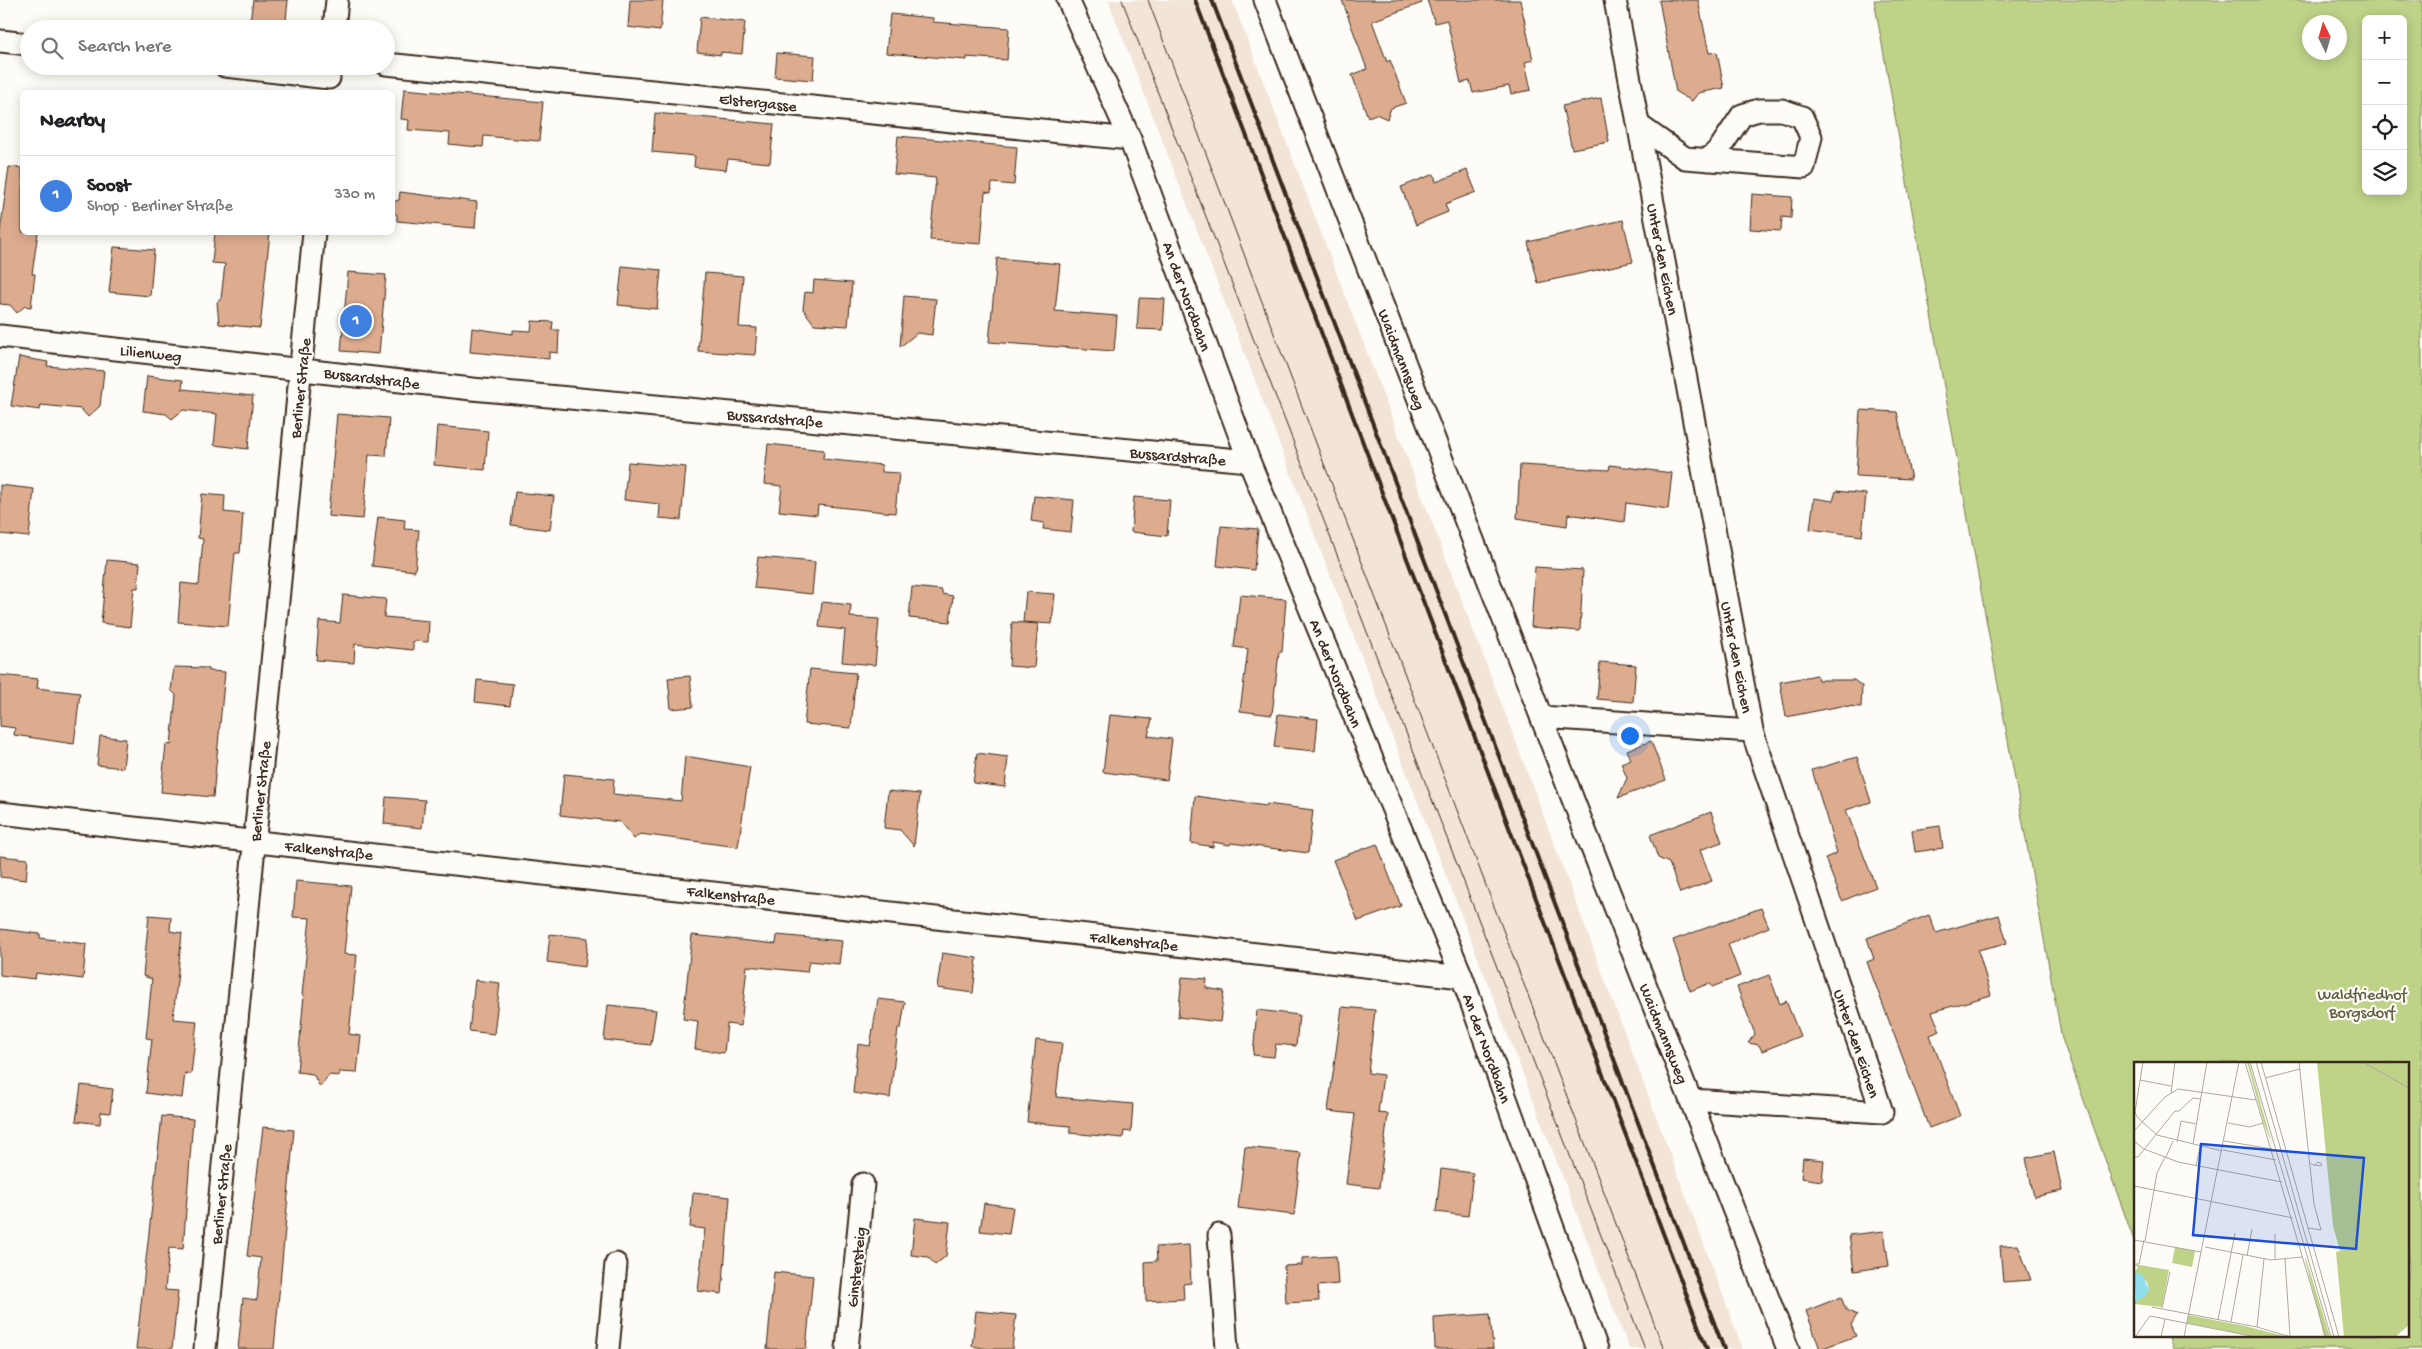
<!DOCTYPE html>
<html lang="en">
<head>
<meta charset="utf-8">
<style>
  :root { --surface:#fff; --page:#f2f2f2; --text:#202124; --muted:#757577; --line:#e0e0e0; --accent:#d1495b }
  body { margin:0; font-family:"Gochi Hand",sans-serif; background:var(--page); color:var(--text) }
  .controls { position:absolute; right:15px; top:15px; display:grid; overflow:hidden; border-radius:8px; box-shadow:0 2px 12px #0003 }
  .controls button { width:45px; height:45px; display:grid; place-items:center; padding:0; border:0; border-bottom:1px solid var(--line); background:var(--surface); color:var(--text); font:25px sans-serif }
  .compass { position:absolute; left:2302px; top:15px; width:45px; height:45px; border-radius:50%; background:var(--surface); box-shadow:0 2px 12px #0003; rotate:355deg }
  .you { position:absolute; left:1629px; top:735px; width:18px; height:18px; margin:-12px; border:4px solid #fff; border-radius:50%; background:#1a73e8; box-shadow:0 0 0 8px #1a73e833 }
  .badge { display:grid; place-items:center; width:32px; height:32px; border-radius:50%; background:var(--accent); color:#fff; font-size:16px; font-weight:700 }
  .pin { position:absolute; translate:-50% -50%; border:2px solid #fff; box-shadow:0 1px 5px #0006 }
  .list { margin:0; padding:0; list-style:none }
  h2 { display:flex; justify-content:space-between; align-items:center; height:65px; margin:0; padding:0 20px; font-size:21px }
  h2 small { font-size:16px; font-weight:400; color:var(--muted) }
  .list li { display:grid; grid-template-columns:32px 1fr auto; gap:15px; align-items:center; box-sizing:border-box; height:80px; padding:0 20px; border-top:1px solid var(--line) }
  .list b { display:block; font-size:19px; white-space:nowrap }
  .list p { margin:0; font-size:16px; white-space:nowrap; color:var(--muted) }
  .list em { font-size:16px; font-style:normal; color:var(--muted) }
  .icon { flex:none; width:28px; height:28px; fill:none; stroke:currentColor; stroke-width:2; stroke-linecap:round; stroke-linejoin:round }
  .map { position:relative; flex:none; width:2422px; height:1349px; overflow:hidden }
  .search { position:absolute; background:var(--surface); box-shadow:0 2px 12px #0003; left:20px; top:20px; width:375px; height:55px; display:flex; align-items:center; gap:12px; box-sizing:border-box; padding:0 18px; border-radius:28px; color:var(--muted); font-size:19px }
  .panel { position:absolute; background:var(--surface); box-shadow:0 2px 12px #0003; left:20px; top:90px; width:375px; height:145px; border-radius:8px }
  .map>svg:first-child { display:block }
  .built { fill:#f3e4d8 }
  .green { fill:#bed288; stroke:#7c7e53; fill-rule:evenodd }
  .building { fill:#ddac8f; stroke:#3b2a1e }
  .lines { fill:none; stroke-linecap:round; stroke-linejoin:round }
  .street-casing { stroke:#3b2a1e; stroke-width:25 }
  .street { stroke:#fdfcf7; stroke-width:21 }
  .tram { stroke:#3b2a1e; stroke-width:1 }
  .rail { stroke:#3b2a1e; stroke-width:4 }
  .labels { text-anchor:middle; stroke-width:4.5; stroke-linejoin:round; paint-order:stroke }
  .street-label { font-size:16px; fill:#3b2a1e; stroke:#fdfcf7 }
  .park-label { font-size:16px; fill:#625c3e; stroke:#fdfcf7 }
  .inset-road { fill:none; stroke:#afa8a0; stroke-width:1 }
  .view { fill:#1d4ed8; fill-opacity:0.15; stroke:#1d4ed8; stroke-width:2.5 }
  .inset-edge { fill:none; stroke:#3b2a1e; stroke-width:2.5 }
</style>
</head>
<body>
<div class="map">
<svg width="2422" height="1349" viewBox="0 0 2422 1349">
  <rect width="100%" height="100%" fill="#fdfcf7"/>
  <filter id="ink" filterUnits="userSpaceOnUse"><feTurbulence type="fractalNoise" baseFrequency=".02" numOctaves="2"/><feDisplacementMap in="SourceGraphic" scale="10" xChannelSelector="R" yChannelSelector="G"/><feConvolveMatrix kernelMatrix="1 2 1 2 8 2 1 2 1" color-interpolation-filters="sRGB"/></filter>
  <g filter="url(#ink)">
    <path class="built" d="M 1108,0 L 1232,0 L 1513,734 L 1743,1349 L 1629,1349 Z"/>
    <path class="green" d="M 1874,0 L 2422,0 L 2422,1349 L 2173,1349 L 2168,1335 L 2408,1335 L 2408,1063 L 2136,1063 L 2136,1246 L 2062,1039 ZM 2366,19 L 2403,19 L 2403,191 L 2366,191 ZM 2310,22 L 2340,22 L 2340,52 L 2310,52 Z"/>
    <path class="building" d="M 253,0 L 288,0 L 285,29 L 249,29 Z
      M 630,0 L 663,0 L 660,31 L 628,27 Z
      M 1342,0 L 1421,0 L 1422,3 L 1372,21 L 1387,62 L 1390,60 L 1406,103 L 1391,108 L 1387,119 L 1376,114 L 1368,117 L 1352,75 L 1367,69 Z
      M 1427,0 L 1520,0 L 1533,60 L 1525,62 L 1531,90 L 1511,94 L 1509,86 L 1473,93 L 1470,81 L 1461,83 L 1447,20 L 1435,23 Z
      M 1659,0 L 1698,0 L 1709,53 L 1717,52 L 1724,88 L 1698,93 L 1692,101 L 1676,92 Z
      M 890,14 L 933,18 L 933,22 L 1009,28 L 1007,60 L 967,57 L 967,60 L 886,53 Z
      M 700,17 L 745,22 L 742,54 L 721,52 L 721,55 L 697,52 Z
      M 777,53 L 815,56 L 813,80 L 775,77 Z
      M 404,89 L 543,102 L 539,141 L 484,136 L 483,147 L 467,146 L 449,144 L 450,133 L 408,130 L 409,120 L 401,119 Z
      M 1601,98 L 1609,142 L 1572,149 L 1562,106 Z
      M 655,113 L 774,124 L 770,163 L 728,159 L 726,170 L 694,167 L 695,156 L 652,152 Z
      M 898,136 L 1017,147 L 1014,185 L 992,183 L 991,193 L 985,192 L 981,244 L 930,240 L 936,178 L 894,174 Z
      M 9,167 L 22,168 L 22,232 L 38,232 L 32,274 L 35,274 L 31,307 L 25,306 L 17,313 L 10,305 L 0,304 L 0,232 Z
      M 1467,170 L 1476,192 L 1445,204 L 1448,212 L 1416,225 L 1401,187 L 1434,174 L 1436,182 Z
      M 400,192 L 477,202 L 475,228 L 397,221 L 397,215 L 392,210 L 392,202 L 399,200 Z
      M 1752,194 L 1792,197 L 1791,218 L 1782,217 L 1781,231 L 1750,229 Z
      M 1623,220 L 1633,262 L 1538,283 L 1528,242 Z
      M 215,232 L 270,232 L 260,328 L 219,324 L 217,302 L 221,299 L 225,264 L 212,263 Z
      M 114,247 L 154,250 L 150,296 L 109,292 Z
      M 997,258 L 1060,264 L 1055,311 L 1117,316 L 1114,351 L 989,342 Z
      M 622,266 L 661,270 L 657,309 L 618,305 Z
      M 348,272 L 386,275 L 379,354 L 341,351 Z
      M 705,273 L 743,276 L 739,327 L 757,328 L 755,355 L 698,351 Z
      M 814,280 L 852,283 L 848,326 L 814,324 L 803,309 L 805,292 L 813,293 Z
      M 904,296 L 936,299 L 932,335 L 917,333 L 900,347 Z
      M 1139,298 L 1165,299 L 1163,330 L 1137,329 Z
      M 532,321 L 553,322 L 552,330 L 559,330 L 558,353 L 549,352 L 549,359 L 470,352 L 472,328 L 513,334 L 513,330 L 531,331 Z
      M 19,357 L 48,362 L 47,366 L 104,371 L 100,406 L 88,417 L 81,409 L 41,405 L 40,410 L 11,406 Z
      M 147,376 L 183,380 L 182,389 L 253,396 L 248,449 L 214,445 L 217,414 L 183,410 L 172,419 L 166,414 L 143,411 Z
      M 1860,410 L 1897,412 L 1911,479 L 1856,476 Z
      M 337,414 L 389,418 L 386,456 L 369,455 L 363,519 L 328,516 Z
      M 437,426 L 488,431 L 485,470 L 434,465 Z
      M 768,444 L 824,450 L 823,459 L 882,465 L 882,472 L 899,473 L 895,513 L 818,505 L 817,515 L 779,511 L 782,486 L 764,484 Z
      M 628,462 L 686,467 L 681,520 L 659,518 L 660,504 L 624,500 Z
      M 1520,465 L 1609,470 L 1610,465 L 1672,473 L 1668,509 L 1626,503 L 1624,522 L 1568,514 L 1567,526 L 1517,518 Z
      M 0,485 L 34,489 L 29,537 L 0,534 Z
      M 1836,491 L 1866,494 L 1862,536 L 1810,529 L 1814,498 L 1833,501 Z
      M 515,492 L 554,496 L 550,530 L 511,525 Z
      M 202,494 L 225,496 L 224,512 L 243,514 L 240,553 L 235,553 L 228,626 L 178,622 L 181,583 L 199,585 L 203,539 L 198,538 Z
      M 1034,496 L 1074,500 L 1071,532 L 1043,529 L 1044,523 L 1031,521 Z
      M 1134,497 L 1170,500 L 1167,536 L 1131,532 Z
      M 378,517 L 405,520 L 404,529 L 419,530 L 415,571 L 372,566 Z
      M 1221,526 L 1258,529 L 1254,570 L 1217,566 Z
      M 758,557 L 815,562 L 812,594 L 754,588 Z
      M 107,560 L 140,563 L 138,588 L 134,588 L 130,627 L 101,623 Z
      M 1535,567 L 1583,570 L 1580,631 L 1531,627 Z
      M 912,587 L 942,590 L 942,594 L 953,596 L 950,622 L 909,618 Z
      M 1026,592 L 1055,594 L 1052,624 L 1023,622 Z
      M 343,595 L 386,599 L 384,617 L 429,621 L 428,642 L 413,641 L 413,650 L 355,644 L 354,663 L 316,660 L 319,621 L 340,623 Z
      M 1240,595 L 1286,599 L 1282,652 L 1279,652 L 1272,715 L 1240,711 L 1248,649 L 1234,647 Z
      M 822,602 L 851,605 L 850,617 L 879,619 L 875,665 L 842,662 L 845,630 L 819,627 Z
      M 1012,622 L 1038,624 L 1034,668 L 1009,666 Z
      M 1600,662 L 1636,665 L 1633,702 L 1597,699 Z
      M 174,667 L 207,668 L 209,671 L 225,672 L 213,797 L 161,792 L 166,744 L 171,745 L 176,695 L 171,690 Z
      M 810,669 L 856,673 L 851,728 L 804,724 Z
      M 0,675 L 38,679 L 37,688 L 80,693 L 74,744 L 14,735 L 15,728 L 0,726 Z
      M 1817,675 L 1818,680 L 1854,680 L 1862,686 L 1861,707 L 1841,706 L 1786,717 L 1780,682 Z
      M 690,676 L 693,707 L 671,709 L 668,678 Z
      M 477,680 L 513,684 L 510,706 L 475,702 Z
      M 1278,714 L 1318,719 L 1315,751 L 1274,747 Z
      M 1110,715 L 1152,719 L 1148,736 L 1172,739 L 1167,780 L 1103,772 Z
      M 100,736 L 126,739 L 123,768 L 97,765 Z
      M 1651,741 L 1666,780 L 1618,798 L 1627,778 L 1621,763 L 1631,759 L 1627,750 Z
      M 977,753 L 1008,757 L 1005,787 L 973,783 Z
      M 685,756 L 750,767 L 738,847 L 640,834 L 634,839 L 620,822 L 560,815 L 564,774 L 614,779 L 613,794 L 681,801 Z
      M 1857,757 L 1871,802 L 1846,810 L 1876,887 L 1842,901 L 1825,858 L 1837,853 L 1812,770 Z
      M 888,791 L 920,794 L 914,846 L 900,830 L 884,828 Z
      M 1195,796 L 1266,806 L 1267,804 L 1313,810 L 1308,853 L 1231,843 L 1230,845 L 1213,842 L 1213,847 L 1191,843 Z
      M 386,797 L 425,800 L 422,828 L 384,824 Z
      M 1711,812 L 1722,842 L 1700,850 L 1712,881 L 1680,893 L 1669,863 L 1658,858 L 1650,835 Z
      M 1940,826 L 1943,848 L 1915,852 L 1912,830 Z
      M 1377,844 L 1401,906 L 1358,921 L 1333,860 Z
      M 0,856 L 28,859 L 26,880 L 0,877 Z
      M 296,881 L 351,886 L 344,954 L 357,955 L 349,1034 L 361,1036 L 357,1073 L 339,1072 L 339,1076 L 329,1075 L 320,1087 L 313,1074 L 297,1072 L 304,995 L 302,995 L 310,918 L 293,917 Z
      M 1761,908 L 1769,927 L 1728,944 L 1740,976 L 1712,987 L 1710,983 L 1690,991 L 1673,940 Z
      M 149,915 L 171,917 L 170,931 L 182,933 L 173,1019 L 197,1021 L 191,1074 L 185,1073 L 182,1098 L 146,1093 L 152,1039 L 146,1038 L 152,979 L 143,976 Z
      M 1929,915 L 1936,933 L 1999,915 L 2007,943 L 1978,950 L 1991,995 L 1932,1012 L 1940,1031 L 1930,1035 L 1960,1116 L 1929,1128 L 1867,962 L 1874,959 L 1867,938 Z
      M 0,929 L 40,934 L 40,938 L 86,944 L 83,979 L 36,973 L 35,979 L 0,975 Z
      M 550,934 L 588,938 L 585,967 L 547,962 Z
      M 692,935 L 776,944 L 777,935 L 842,941 L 839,964 L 809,961 L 807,972 L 747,966 L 741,1026 L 727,1024 L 724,1053 L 695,1049 L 698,1021 L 683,1019 Z
      M 942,953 L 977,958 L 973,993 L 937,988 Z
      M 1769,975 L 1780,1004 L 1786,1001 L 1800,1036 L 1762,1051 L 1759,1045 L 1748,1043 L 1755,1034 L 1737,987 Z
      M 1182,977 L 1207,979 L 1206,988 L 1224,991 L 1220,1022 L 1178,1017 Z
      M 475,980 L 500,983 L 494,1034 L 469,1031 Z
      M 878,999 L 905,1002 L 901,1028 L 898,1028 L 890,1098 L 853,1093 L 858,1044 L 870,1046 Z
      M 608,1005 L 656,1010 L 651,1045 L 604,1040 Z
      M 1342,1007 L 1375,1010 L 1368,1073 L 1383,1075 L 1378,1113 L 1388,1114 L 1379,1188 L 1346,1184 L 1355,1114 L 1328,1111 Z
      M 1257,1010 L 1299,1015 L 1296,1046 L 1276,1044 L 1274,1057 L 1253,1055 Z
      M 1036,1040 L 1062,1043 L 1056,1097 L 1133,1104 L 1131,1132 L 1124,1131 L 1123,1138 L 1070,1133 L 1070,1126 L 1027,1122 Z
      M 81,1085 L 113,1089 L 110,1113 L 101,1112 L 100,1124 L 76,1121 Z
      M 162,1116 L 193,1119 L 183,1249 L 169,1248 L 165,1290 L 178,1291 L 172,1349 L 136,1349 Z
      M 263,1127 L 294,1130 L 274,1349 L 238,1349 L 243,1298 L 257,1300 L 261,1258 L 247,1256 Z
      M 1245,1147 L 1301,1153 L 1294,1215 L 1238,1208 Z
      M 2054,1152 L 2062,1191 L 2034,1197 L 2026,1158 Z
      M 1803,1158 L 1824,1160 L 1822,1181 L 1801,1178 Z
      M 1441,1169 L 1473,1173 L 1468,1216 L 1436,1212 Z
      M 693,1193 L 730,1197 L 722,1294 L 698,1291 L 705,1229 L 690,1227 Z
      M 984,1203 L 1013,1207 L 1009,1234 L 980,1231 Z
      M 915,1218 L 950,1222 L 946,1256 L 935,1265 L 928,1257 L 911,1255 Z
      M 1884,1231 L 1889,1266 L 1854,1271 L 1849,1235 Z
      M 1189,1245 L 1191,1283 L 1183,1284 L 1184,1299 L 1146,1301 L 1145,1262 L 1157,1261 L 1156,1247 Z
      M 2018,1245 L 2031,1280 L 2003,1282 L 2000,1246 Z
      M 1336,1256 L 1338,1284 L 1318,1286 L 1319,1301 L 1286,1303 L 1284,1266 L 1302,1265 L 1302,1258 Z
      M 774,1272 L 813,1276 L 806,1349 L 767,1349 Z
      M 1841,1297 L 1846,1310 L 1857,1315 L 1851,1325 L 1856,1336 L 1820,1349 L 1806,1311 Z
      M 976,1311 L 1016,1315 L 1012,1349 L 988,1349 L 972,1346 Z
      M 1490,1314 L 1493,1349 L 1435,1349 L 1434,1318 Z"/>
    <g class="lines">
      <g class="street-casing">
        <path id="street" d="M 1068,0 L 1130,139 L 1249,461 L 1462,977 L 1597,1349
          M 1265,0 L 1577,810 L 1788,1349
          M 1615,0 L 1752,731 L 1882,1112 L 1691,1100
          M 334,29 L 337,0
          M 0,41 L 29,44
          M 386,64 L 1130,139
          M 225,66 L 329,78
          M 1640,126 L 1685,158 L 1804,167 L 1811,137 L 1802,117 L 1782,110 L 1759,110 L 1742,115 L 1720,148 L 1708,160
          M 0,336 L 472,389 L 1249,461
          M 1541,717 L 1752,731
          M 0,813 L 1462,977
          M 1219,1235 L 1227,1349
          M 205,1349 L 314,232
          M 608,1349 L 616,1264
          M 847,1349 L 863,1184"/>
      </g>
      <use href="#street" class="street"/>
      <path class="tram" d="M 1122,0 L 1645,1349
        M 1148,0 L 1278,344 L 1664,1349"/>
      <path class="rail" d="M 1195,0 L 1707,1349
        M 1212,0 L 1724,1349"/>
    </g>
  </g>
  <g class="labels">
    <g class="street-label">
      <text transform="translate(758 101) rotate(6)" y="6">Elstergasse</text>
      <text transform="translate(1664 259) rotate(79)" y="6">Unter den Eichen</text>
      <text transform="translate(1188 296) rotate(70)" y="6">An der Nordbahn</text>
      <text transform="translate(151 352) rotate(6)" y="6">Lilienweg</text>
      <text transform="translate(1403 359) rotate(69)" y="6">Waidmannsweg</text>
      <text transform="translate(372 377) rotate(7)" y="6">Bussardstraße</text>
      <text transform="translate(299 388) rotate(-84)" y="6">Berliner Straße</text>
      <text transform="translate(775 417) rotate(5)" y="6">Bussardstraße</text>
      <text transform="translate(1178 455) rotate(5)" y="6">Bussardstraße</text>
      <text transform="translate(1738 657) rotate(79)" y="6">Unter den Eichen</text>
      <text transform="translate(1337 673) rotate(68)" y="6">An der Nordbahn</text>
      <text transform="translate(259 791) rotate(-84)" y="6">Berliner Straße</text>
      <text transform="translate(329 849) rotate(6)" y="6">Falkenstraße</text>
      <text transform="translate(731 894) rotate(6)" y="6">Falkenstraße</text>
      <text transform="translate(1134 940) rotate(6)" y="6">Falkenstraße</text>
      <text transform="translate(1665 1033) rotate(68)" y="6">Waidmannsweg</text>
      <text transform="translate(1858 1043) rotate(71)" y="6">Unter den Eichen</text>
      <text transform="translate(1488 1048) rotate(70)" y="6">An der Nordbahn</text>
      <text transform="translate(220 1194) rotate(-84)" y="6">Berliner Straße</text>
      <text transform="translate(855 1267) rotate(-84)" y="6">Ginstersteig</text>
    </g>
    <g class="park-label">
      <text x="2362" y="999">Waldfriedhof<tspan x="2362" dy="18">Borgsdorf</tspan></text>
    </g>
  </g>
  <g transform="translate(2134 1062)">
    <rect width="275" height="275" fill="#fdfcf7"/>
    <path d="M 113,0 L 115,0 L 138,82 L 130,62 ZM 183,0 L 275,0 L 275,263 L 261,275 L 210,275 L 202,190 L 206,189 L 199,164 ZM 41,185 L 61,189 L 58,205 L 38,201 ZM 171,197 L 172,197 L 196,275 L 190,275 ZM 0,202 L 35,208 L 28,245 L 0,242 L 0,238 L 15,228 L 13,220 L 1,210 L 4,205 ZM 54,253 L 111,264 L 154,275 L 123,275 L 53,261 Z" fill="#bed288"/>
    <path d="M 0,210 L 8,212 L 15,228 L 10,235 L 2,239 Z" fill="#90dfee"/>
    <path class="inset-road" d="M 9,0 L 1,50 L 3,55 L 23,73 L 88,89M 111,0 L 192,275M 116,0 L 197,275M 122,0 L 200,275M 127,0 L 205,275M 165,0 L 180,142 L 187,168 L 174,166M 229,0 L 275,26M 131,16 L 166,7M 6,18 L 37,24M 37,31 L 41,0M 94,61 L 116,65 L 129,61M 0,69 L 31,35 L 44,27 L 122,38M 0,79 L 10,87 L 44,100 L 148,120M 90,79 L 138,87M 43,80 L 47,59 L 62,62M 59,82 L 73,0M 89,88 L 142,98M 0,95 L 4,95 L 41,49 L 45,49 L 59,36 L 67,37M 32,95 L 39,79M 177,101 L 179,103 L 181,103 L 187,104 L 188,102 L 184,100 L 181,103M 62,104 L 66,85M 0,124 L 159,156M 0,178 L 67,190M 11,179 L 23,111 L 31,95M 71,185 L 137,198 L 168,195M 113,194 L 118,167M 151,197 L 156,274M 141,198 L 141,172M 0,202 L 5,202 L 10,178M 18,245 L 123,265 L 157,275M 28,246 L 36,210M 84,258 L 101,171M 97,260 L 109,193M 123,265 L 130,197M 1,275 L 16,254 L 122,275M 27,275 L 31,257M 50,275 L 105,0"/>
    <path class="view" d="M 67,82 L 230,96 L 222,187 L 59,173 Z"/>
    <rect width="275" height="275" class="inset-edge"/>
  </g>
</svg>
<div class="controls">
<button>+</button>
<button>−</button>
<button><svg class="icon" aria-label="locate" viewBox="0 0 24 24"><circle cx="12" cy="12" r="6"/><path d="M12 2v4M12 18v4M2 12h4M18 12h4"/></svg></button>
<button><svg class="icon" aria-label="layers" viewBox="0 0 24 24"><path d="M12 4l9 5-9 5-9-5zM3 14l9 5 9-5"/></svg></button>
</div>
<svg class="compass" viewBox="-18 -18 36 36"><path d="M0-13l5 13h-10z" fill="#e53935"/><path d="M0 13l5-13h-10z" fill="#757577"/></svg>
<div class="you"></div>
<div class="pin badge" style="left:356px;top:321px;background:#3f7fe0">1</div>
<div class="search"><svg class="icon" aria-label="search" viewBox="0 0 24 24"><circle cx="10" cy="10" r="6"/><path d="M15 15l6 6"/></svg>Search here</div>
<section class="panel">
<h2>Nearby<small></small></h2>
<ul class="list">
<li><span class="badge" style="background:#3f7fe0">1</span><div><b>Soost</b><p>Shop · Berliner Straße</p></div><em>330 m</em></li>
</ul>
</section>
</div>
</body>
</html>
